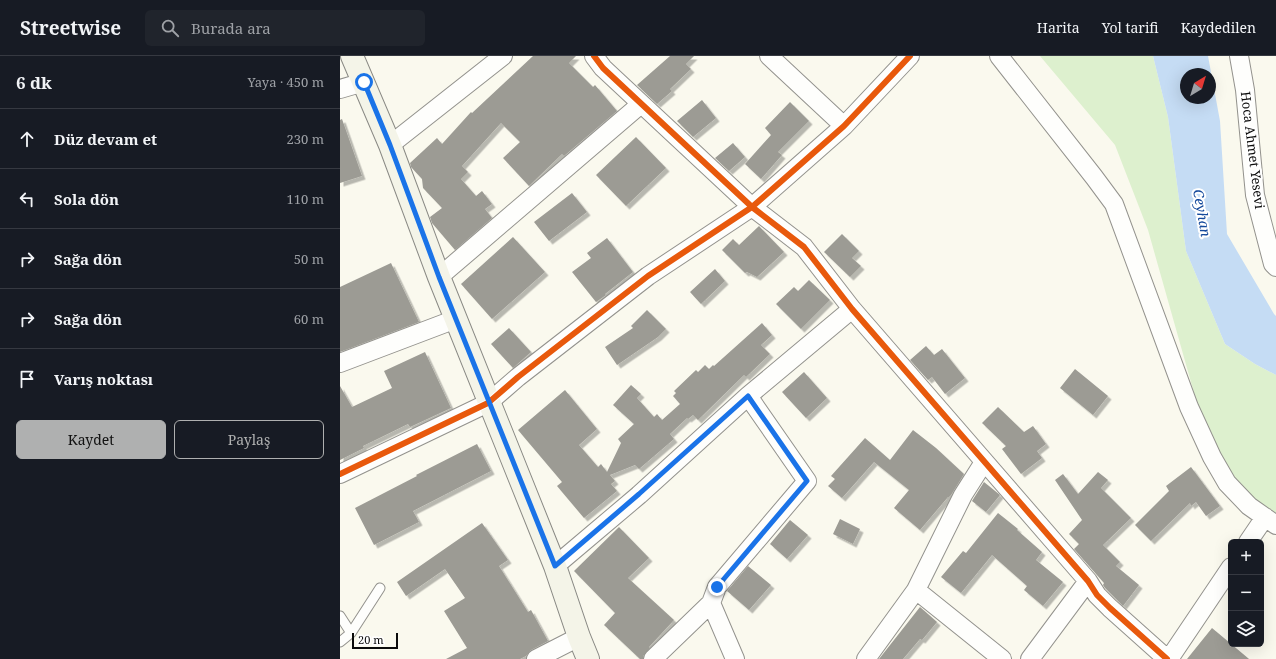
<!DOCTYPE html>
<html lang="tr">
<head>
<meta charset="utf-8">
<style>
  :root { --surface:#171b24; --page:#20242c; --text:#f1f3f6; --muted:#9ea1a6; --line:#363941; --accent:#afb0b0 }
  body { margin:0; font-family:"Noto Serif",serif; background:var(--page); color:var(--text) }
  .controls { position:absolute; right:12px; bottom:12px; display:grid; overflow:hidden; border-radius:6px; box-shadow:0 4px 16px #0002 }
  .controls button { width:36px; height:36px; display:grid; place-items:center; padding:0; border:0; border-bottom:1px solid var(--line); background:var(--surface); color:var(--text); font:20px sans-serif }
  .compass { position:absolute; left:840px; top:12px; width:36px; height:36px; border-radius:50%; background:var(--surface); box-shadow:0 4px 16px #0002; rotate:38deg }
  .scale { position:absolute; left:12px; bottom:10px; width:46px; box-sizing:border-box; padding-left:4px; border:2px solid #0b0b0b; border-top:0; font-size:11px; line-height:14px; white-space:nowrap; color:#0b0b0b; -webkit-text-stroke:3px #fff; paint-order:stroke }
  .stop { position:absolute; width:12px; height:12px; margin:-9px; border:3px solid #1a73e8; border-radius:50%; background:#fff }
  .stop.end { background:#1a73e8; border-color:#fff; box-shadow:0 1px 4px #0008 }
  .list { margin:0; padding:0; list-style:none }
  h2 { display:flex; justify-content:space-between; align-items:center; height:52px; margin:0; padding:0 16px; font-size:17px }
  h2 small { font-size:13px; font-weight:400; color:var(--muted) }
  .list li { display:grid; grid-template-columns:26px 1fr auto; gap:12px; align-items:center; box-sizing:border-box; height:60px; padding:0 16px; border-top:1px solid var(--line) }
  .list b { display:block; font-size:15px; white-space:nowrap }
  .list em { font-size:13px; font-style:normal; color:var(--muted) }
  .actions { display:flex; gap:8px; padding:12px 16px }
  .actions a { flex:1; padding:9px 0; border:1px solid var(--accent); border-radius:6px; text-align:center; font-size:14px; color:var(--accent) }
  .actions .main { background:var(--accent); color:#111 }
  .icon { flex:none; width:22px; height:22px; fill:none; stroke:currentColor; stroke-width:2; stroke-linecap:round; stroke-linejoin:round }
  .map { position:relative; flex:none; width:936px; height:603px; overflow:hidden }
  header { display:flex; align-items:center; gap:24px; box-sizing:border-box; height:56px; padding:0 20px; background:var(--surface); border-bottom:1px solid var(--line) }
  header strong { font-size:19px }
  nav { display:flex; gap:22px; margin-inline-start:auto; font-size:14px }
  .search { width:280px; height:36px; background:var(--page); display:flex; align-items:center; gap:10px; box-sizing:border-box; padding:0 14px; border-radius:6px; color:var(--muted); font-size:15px }
  main { display:flex }
  aside { flex:1; background:var(--surface) }
  .map>svg:first-child { display:block }
  .green { fill:#ddf0ce }
  .water { fill:#c5dcf4; fill-rule:evenodd }
  .building { fill:#9c9b94; filter:url(#shadow) }
  .lines { fill:none; stroke-linecap:round; stroke-linejoin:round }
  .lane-casing { stroke:#93928d; stroke-width:11 }
  .street-casing { stroke:#93928d; stroke-width:20 }
  .secondary-casing { stroke:#898984; stroke-width:24 }
  .lane { stroke:#fefefc; stroke-width:9 }
  .street { stroke:#fefefc; stroke-width:18 }
  .secondary { stroke:#f4f4e8; stroke-width:22 }
  .cycleway-casing { stroke:#fff; stroke-width:8 }
  .cycleway { stroke:#e8590c; stroke-width:6 }
  .route { stroke:#1a73e8; stroke-width:5 }
  .labels { text-anchor:middle; stroke-width:4; stroke-linejoin:round; paint-order:stroke }
  .street-label { font-size:13px; fill:#0b0b0b; stroke:#fff }
  .water-label { font-size:14px; font-style:italic; fill:#154a9c; stroke:#fff }
</style>
</head>
<body>
<header>
<strong>Streetwise</strong>
<div class="search"><svg class="icon" aria-label="search" viewBox="0 0 24 24"><circle cx="10" cy="10" r="6"/><path d="M15 15l6 6"/></svg>Burada ara</div>
<nav><a>Harita</a><a>Yol tarifi</a><a>Kaydedilen</a></nav>
</header>
<main>
<aside>
<h2>6 dk<small>Yaya · 450 m</small></h2>
<ul class="list">
<li><svg class="icon" aria-label="ahead" viewBox="0 0 24 24"><path d="M12 20V5M6 11l6-6 6 6"/></svg><div><b>Düz devam et</b></div><em>230 m</em></li>
<li><svg class="icon" aria-label="left" viewBox="0 0 24 24"><path d="M17 20v-9H6M10 6l-5 5 5 5"/></svg><div><b>Sola dön</b></div><em>110 m</em></li>
<li><svg class="icon" aria-label="right" viewBox="0 0 24 24"><path d="M7 20v-9h11M14 6l5 5-5 5"/></svg><div><b>Sağa dön</b></div><em>50 m</em></li>
<li><svg class="icon" aria-label="right" viewBox="0 0 24 24"><path d="M7 20v-9h11M14 6l5 5-5 5"/></svg><div><b>Sağa dön</b></div><em>60 m</em></li>
<li><svg class="icon" aria-label="arrive" viewBox="0 0 24 24"><path d="M6 21V4h12l-3 4 3 4H6"/></svg><div><b>Varış noktası</b></div></li>
</ul>
<div class="actions"><a class="main">Kaydet</a><a>Paylaş</a></div>
</aside>
<div class="map">
<svg width="936" height="603" viewBox="0 0 936 603">
  <defs>
    <filter id="shadow"><feDropShadow dx="3.5" dy="3.5" stdDeviation="0" flood-color="#0004"/></filter>
  </defs>
  <rect width="100%" height="100%" fill="#faf9ee"/>
  <path class="green" d="M 700,0 L 813,0 L 828,61 L 846,195 L 885,288 L 915,308 L 936,319 L 936,458 L 920,448 L 890,421 L 858,351 L 808,174 L 775,89 Z"/>
  <path class="water" d="M 813,0 L 868,0 L 880,65 L 887,178 L 934,258 L 936,260 L 936,319 L 915,308 L 885,288 L 846,195 L 828,61 ZM 846,18 L 870,18 L 870,42 L 846,42 Z"/>
  <path class="building" d="M 193,0 L 236,0 L 229,7 L 253,31 L 255,29 L 277,55 L 224,100 L 222,98 L 189,130 L 163,102 L 180,86 L 161,67 L 122,110 L 128,116 L 121,123 L 136,140 L 142,135 L 152,148 L 145,153 L 152,162 L 115,194 L 92,167 L 90,161 L 102,152 L 83,132 L 82,123 L 71,111 L 70,107 L 97,82 L 102,88 L 131,56 L 132,57 Z
    M 330,0 L 354,0 L 346,8 L 351,13 L 330,33 L 332,35 L 317,48 L 297,29 Z
    M 362,44 L 376,62 L 353,81 L 337,65 Z
    M 450,46 L 469,65 L 438,96 L 442,99 L 421,123 L 405,108 L 431,79 L 425,72 Z
    M 2,63 L 22,120 L 0,127 L 0,64 Z
    M 296,81 L 326,112 L 286,150 L 256,119 Z
    M 393,87 L 405,101 L 389,115 L 375,102 Z
    M 232,137 L 247,156 L 209,185 L 194,166 Z
    M 419,170 L 444,196 L 417,221 L 407,216 L 405,217 L 382,194 L 393,183 L 399,189 Z
    M 502,178 L 519,195 L 512,202 L 521,210 L 510,221 L 484,196 Z
    M 173,181 L 205,216 L 152,263 L 121,228 Z
    M 267,182 L 293,216 L 265,238 L 266,239 L 256,246 L 232,216 L 251,202 L 247,197 Z
    M 51,207 L 79,266 L 0,296 L 0,231 Z
    M 375,213 L 385,225 L 361,248 L 350,236 Z
    M 469,224 L 490,244 L 461,273 L 436,248 L 454,231 L 458,235 Z
    M 307,254 L 326,273 L 318,281 L 277,309 L 265,291 L 293,272 L 291,270 Z
    M 422,267 L 432,279 L 421,289 L 430,298 L 406,321 L 404,319 L 358,364 L 353,359 L 348,363 L 347,362 L 330,378 L 334,383 L 299,413 L 295,409 L 270,419 L 275,425 L 271,428 L 277,435 L 244,462 L 217,430 L 222,426 L 178,374 L 225,334 L 257,373 L 239,389 L 258,411 L 261,408 L 267,416 L 281,387 L 278,383 L 294,368 L 273,349 L 291,329 L 301,338 L 297,342 L 314,361 L 317,358 L 322,364 L 340,348 L 333,340 L 336,337 L 334,335 L 356,314 L 358,316 L 365,309 L 369,313 L 373,309 L 374,310 Z
    M 169,272 L 191,296 L 173,312 L 151,288 Z
    M 586,290 L 594,299 L 602,293 L 625,322 L 605,338 L 592,321 L 588,324 L 570,304 Z
    M 85,296 L 111,352 L 70,371 L 68,368 L 23,390 L 24,392 L 0,404 L 0,330 L 12,351 L 52,332 L 44,315 Z
    M 735,313 L 768,340 L 753,359 L 720,332 Z
    M 464,316 L 487,342 L 466,362 L 442,336 Z
    M 658,351 L 684,376 L 693,370 L 706,388 L 697,395 L 702,402 L 681,418 L 662,393 L 666,390 L 642,367 Z
    M 573,374 L 596,392 L 624,418 L 611,439 L 609,441 L 608,441 L 580,474 L 554,452 L 569,434 L 534,406 L 502,442 L 488,430 L 495,423 L 491,420 L 525,382 L 550,404 Z
    M 137,388 L 151,415 L 73,455 L 79,466 L 34,489 L 15,452 L 77,420 L 76,419 Z
    M 851,411 L 880,450 L 866,460 L 856,446 L 851,450 L 850,447 L 811,485 L 795,469 L 829,435 L 826,430 Z
    M 758,416 L 768,424 L 761,432 L 791,462 L 763,489 L 780,506 L 776,510 L 799,529 L 783,550 L 765,532 L 763,529 L 764,527 L 734,493 L 739,488 L 729,478 L 742,464 L 715,424 L 723,418 L 738,438 Z
    M 644,426 L 660,439 L 646,456 L 632,445 Z
    M 658,457 L 678,473 L 677,474 L 702,496 L 696,504 L 723,526 L 703,550 L 684,534 L 687,530 L 652,499 L 621,537 L 601,521 L 623,495 L 626,497 Z
    M 500,463 L 520,473 L 513,488 L 493,478 Z
    M 450,464 L 468,479 L 447,503 L 430,488 Z
    M 142,467 L 168,504 L 159,510 L 188,556 L 191,554 L 208,585 L 191,594 L 186,600 L 180,603 L 106,603 L 127,592 L 104,555 L 125,542 L 105,513 L 66,540 L 57,526 Z
    M 279,471 L 309,502 L 288,522 L 334,564 L 309,591 L 310,592 L 303,600 L 303,603 L 300,603 L 264,569 L 275,557 L 234,515 Z
    M 408,510 L 431,529 L 409,554 L 387,535 Z
    M 580,551 L 597,566 L 582,584 L 580,583 L 563,603 L 539,603 Z
    M 872,572 L 909,603 L 847,603 Z"/>
  <g class="lines">
    <g class="lane-casing">
      <path id="lane" d="M 0,560 L 11,577
        M 0,586 L 11,577 L 40,532"/>
    </g>
    <g class="street-casing">
      <path id="street" d="M 254,0 L 263,12 L 412,151 L 464,191 L 512,253 L 748,525 L 757,539 L 770,552 L 827,603
        M 429,0 L 504,70
        M 659,0 L 754,121 L 774,148 L 849,351 L 872,401 L 887,427 L 909,450 L 936,469
        M 899,0 L 905,34 L 915,139 L 933,208 L 936,211
        M 0,33 L 24,26
        M 50,89 L 163,0
        M 99,221 L 301,48
        M 0,307 L 116,263
        M 0,418 L 148,347 L 178,321 L 308,220 L 412,151 L 504,70 L 570,0
        M 908,486 L 925,461
        M 215,510 L 299,439 L 408,340 L 512,253
        M 576,534 L 662,603
        M 371,547 L 395,603
        M 196,603 L 239,581
        M 313,603 L 371,547 L 377,531 L 467,425 L 408,340
        M 526,603 L 576,534 L 623,439 L 644,406
        M 690,603 L 748,525
        M 829,603 L 891,511"/>
    </g>
    <g class="secondary-casing">
      <path id="secondary" d="M 12,0 L 50,89 L 99,221 L 215,510 L 239,581 L 248,603"/>
    </g>
    <use href="#lane" class="lane"/>
    <use href="#street" class="street"/>
    <use href="#secondary" class="secondary"/>
    <g class="cycleway-casing">
      <path id="cycleway" d="M 254,0 L 263,12 L 412,151 L 464,191 L 512,253 L 748,525 L 757,539 L 770,552 L 827,603
        M 0,418 L 148,347 L 178,321 L 308,220 L 412,151 L 504,70 L 570,0"/>
    </g>
    <use href="#cycleway" class="cycleway"/>
  </g>
  <g class="lines">
    <path class="route" d="M 24,26 L 50,89 L 99,221 L 215,510 L 299,438 L 408,340 L 467,425 L 377,531"/>
  </g>
  <g class="labels">
    <g class="street-label">
      <text transform="translate(913 94) rotate(83)" y="5">Hoca Ahmet Yesevi</text>
    </g>
    <g class="water-label">
      <text transform="translate(862 157) rotate(80)" y="5">Ceyhan</text>
    </g>
  </g>
</svg>
<div class="controls">
<button>+</button>
<button>−</button>
<button><svg class="icon" aria-label="layers" viewBox="0 0 24 24"><path d="M12 4l9 5-9 5-9-5zM3 14l9 5 9-5"/></svg></button>
</div>
<svg class="compass" viewBox="-18 -18 36 36"><path d="M0-13l5 13h-10z" fill="#e53935"/><path d="M0 13l5-13h-10z" fill="#9ea1a6"/></svg>
<div class="scale">20 m</div>
<div class="stop" style="left:24px;top:26px"></div>
<div class="stop end" style="left:377px;top:531px"></div>
</div>
</main>
</body>
</html>
